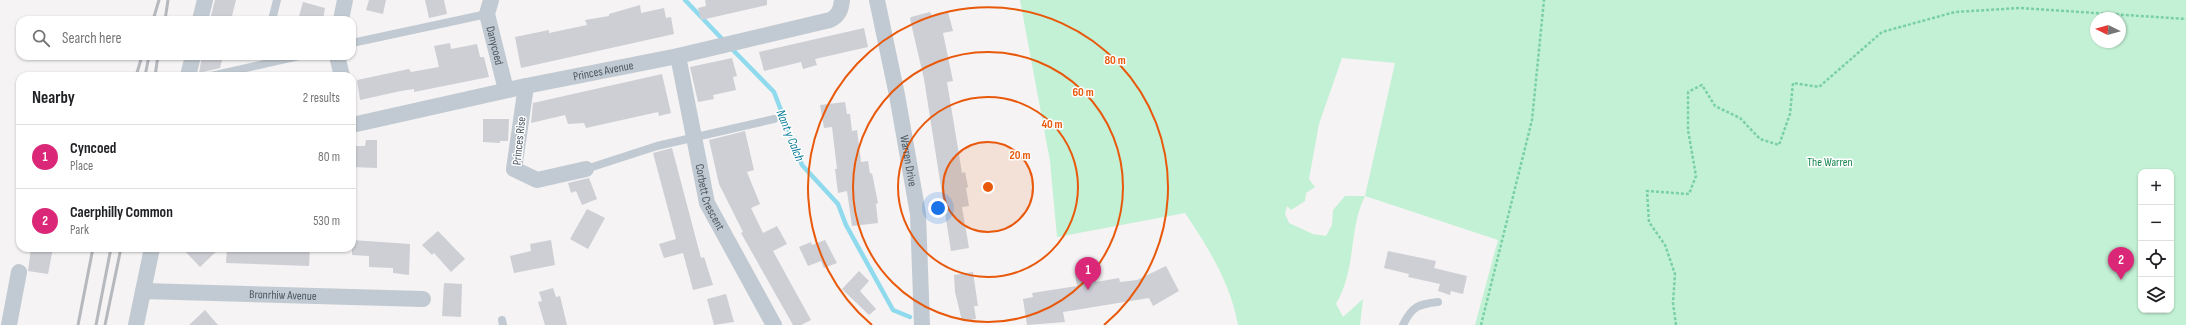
<!DOCTYPE html>
<html lang="en">
<head>
<meta charset="utf-8">
<style>
  :root { --surface:#fff; --page:#f6f6f6; --text:#202124; --muted:#757577; --line:#e0e0e0; --accent:#db2777 }
  body { margin:0; font-family:"Sofia Sans Condensed",sans-serif; background:var(--page); color:var(--text) }
  .controls { position:absolute; right:12px; bottom:12px; display:grid; overflow:hidden; border-radius:8px; box-shadow:0 1px 3px #0004 }
  .controls button { width:36px; height:36px; display:grid; place-items:center; padding:0; border:0; border-bottom:1px solid var(--line); background:var(--surface); color:var(--text); font:20px sans-serif }
  .compass { position:absolute; left:2090px; top:12px; width:36px; height:36px; border-radius:50%; background:var(--surface); box-shadow:0 1px 3px #0004; rotate:275deg }
  .you { position:absolute; left:938px; top:208px; width:14px; height:14px; margin:-10px; border:3px solid #fff; border-radius:50%; background:#1a73e8; box-shadow:0 0 0 6px #1a73e833 }
  .badge { display:grid; place-items:center; width:26px; height:26px; border-radius:50%; background:var(--accent); color:#fff; font-size:13px; font-weight:700 }
  .pin { position:absolute; translate:-50% -33px; filter:drop-shadow(0 1px 2px #0008) }
  .pin::after { content:''; position:absolute; top:21px; width:14px; height:12px; background:inherit; clip-path:polygon(0 0,100% 0,50% 100%) }
  .list { margin:0; padding:0; list-style:none }
  h2 { display:flex; justify-content:space-between; align-items:center; height:52px; margin:0; padding:0 16px; font-size:17px }
  h2 small { font-size:13px; font-weight:400; color:var(--muted) }
  .list li { display:grid; grid-template-columns:26px 1fr auto; gap:12px; align-items:center; box-sizing:border-box; height:64px; padding:0 16px; border-top:1px solid var(--line) }
  .list b { display:block; font-size:15px; white-space:nowrap }
  .list p { margin:0; font-size:13px; white-space:nowrap; color:var(--muted) }
  .list em { font-size:13px; font-style:normal; color:var(--muted) }
  .icon { flex:none; width:22px; height:22px; fill:none; stroke:currentColor; stroke-width:2; stroke-linecap:round; stroke-linejoin:round }
  .map { position:relative; flex:none; width:2186px; height:325px; overflow:hidden }
  .search { position:absolute; background:var(--surface); box-shadow:0 1px 3px #0004; left:16px; top:16px; width:340px; height:44px; display:flex; align-items:center; gap:10px; box-sizing:border-box; padding:0 14px; border-radius:12px; color:var(--muted); font-size:15px }
  .panel { position:absolute; background:var(--surface); box-shadow:0 1px 3px #0004; left:16px; top:72px; width:340px; height:180px; border-radius:12px }
  .map>svg:first-child { display:block }
  .green { fill:#c3f1d5; fill-rule:evenodd }
  .lines { fill:none; stroke-linecap:round; stroke-linejoin:round }
  .stream { stroke:#90daee; stroke-width:4.5 }
  .building { fill:#cdcfd5 }
  .path { stroke:#7ad0a6; stroke-width:2.5; stroke-dasharray:3 2; stroke-linecap:butt }
  .service { stroke:#c1cad2; stroke-width:8 }
  .minor { stroke:#c1cad2; stroke-width:16 }
  .rail { stroke:#b5b8bd; stroke-width:3 }
  .ring { fill:none; stroke:#e8590c; stroke-width:2 }
  .labels { text-anchor:middle; stroke-width:3; stroke-linejoin:round; paint-order:stroke }
  .street-label { font-size:12px; fill:#4a5661; stroke:#fff }
  .park-label { font-size:12px; fill:#17864f; stroke:#fff }
  .water-label { font-size:13px; font-style:italic; fill:#0c7c9b; stroke:#fff }
  .centre { fill:#e8590c; stroke:#fff; stroke-width:2 }
  .ring-label { font-size:12px; text-anchor:middle; font-weight:bold; fill:#e8590c; stroke:#fff; stroke-width:3; stroke-linejoin:round; paint-order:stroke }
</style>
</head>
<body>
<div class="map">
<svg width="2186" height="325" viewBox="0 0 2186 325">
  <rect width="100%" height="100%" fill="#f5f3f3"/>
  <path class="green" d="M 1020,0 L 2186,0 L 2186,325 L 1475,325 L 1498,240 L 1365,196 C 1348,230 1357,268 1336,304 L 1343,317 L 1363,299 L 1360,325 L 1238,325 C 1231,284 1208,247 1185,213 L 1057,237 L 1050,161 ZM 2096,18 L 2120,18 L 2120,42 L 2096,42 ZM 1342,58 L 1395,63 L 1365,196 L 1345,196 L 1333,210 L 1332,225 L 1326,236 L 1313,234 L 1289,223 L 1285,214 L 1287,206 L 1291,210 L 1305,201 L 1306,193 L 1315,187 L 1309,179 L 1319,124 ZM 2141,172 L 2171,172 L 2171,310 L 2141,310 Z"/>
  <g class="lines">
    <path class="stream" d="M 685,0 L 725,42
      M 730,47 L 774,92 L 802,165 L 838,204 L 846,225 L 893,310 L 910,317"/>
  </g>
  <path class="building" d="M 215,0 L 236,0 L 231,20 L 210,20 Z
    M 369,0 L 386,0 L 383,14 L 366,10 Z
    M 425,0 L 444,0 L 447,14 L 429,18 Z
    M 705,0 L 767,0 L 767,5 L 701,20 L 698,8 L 706,6 Z
    M 303,2 L 325,8 L 323,20 L 298,20 Z
    M 640,5 L 641,13 L 664,8 L 666,18 L 671,17 L 674,34 L 521,68 L 515,37 L 549,30 L 549,33 L 587,25 L 585,20 L 609,16 L 609,14 Z
    M 930,12 L 932,16 L 948,12 L 953,31 L 943,33 L 953,81 L 947,82 L 962,173 L 965,172 L 968,187 L 966,188 L 969,206 L 962,207 L 969,248 L 951,251 L 924,79 L 910,19 L 911,17 Z
    M 864,28 L 868,47 L 815,59 L 817,65 L 803,69 L 801,62 L 764,71 L 759,52 Z
    M 450,43 L 451,49 L 477,44 L 480,57 L 484,57 L 489,77 L 414,92 L 414,89 L 401,91 L 360,100 L 357,80 L 409,69 L 411,72 L 439,67 L 434,46 Z
    M 202,56 L 223,56 L 220,68 L 199,73 Z
    M 732,58 L 737,76 L 733,77 L 736,90 L 713,95 L 714,99 L 698,102 L 690,67 Z
    M 662,74 L 671,113 L 659,116 L 658,112 L 586,128 L 584,123 L 568,124 L 565,115 L 531,123 L 533,103 Z
    M 845,102 L 847,114 L 850,114 L 852,131 L 857,130 L 861,162 L 868,161 L 870,174 L 872,173 L 878,203 L 876,204 L 878,223 L 852,226 L 847,191 L 838,193 L 835,169 L 837,169 L 832,127 L 824,128 L 820,105 Z
    M 483,119 L 509,119 L 508,141 L 500,141 L 500,143 L 483,142 Z
    M 745,131 L 754,170 L 747,172 L 760,204 L 751,208 L 763,233 L 777,226 L 787,244 L 773,251 L 811,320 L 801,325 L 793,325 L 741,233 L 743,232 L 719,184 L 709,140 Z
    M 366,140 L 377,140 L 377,168 L 352,167 L 352,146 L 365,146 Z
    M 672,148 L 701,258 L 704,257 L 713,285 L 693,290 L 683,253 L 664,258 L 659,244 L 676,239 L 653,153 Z
    M 589,178 L 597,199 L 582,205 L 576,191 L 571,193 L 568,183 Z
    M 587,209 L 605,218 L 588,249 L 570,239 Z
    M 438,231 L 465,259 L 451,272 L 434,253 L 432,255 L 422,245 Z
    M 352,240 L 410,244 L 409,275 L 393,273 L 393,268 L 369,267 L 369,256 L 352,255 Z
    M 551,240 L 555,265 L 514,273 L 510,256 L 531,251 L 530,244 Z
    M 825,240 L 837,263 L 824,268 L 821,261 L 808,266 L 799,247 L 811,242 L 812,245 Z
    M 31,248 L 53,248 L 48,274 L 28,271 Z
    M 182,248 L 220,248 L 200,267 Z
    M 227,248 L 310,248 L 309,266 L 226,263 Z
    M 1388,251 L 1436,261 L 1434,268 L 1467,276 L 1463,294 L 1451,291 L 1450,295 L 1438,291 L 1440,284 L 1408,277 L 1409,274 L 1384,268 Z
    M 1166,266 L 1179,291 L 1153,306 L 1149,298 L 1063,312 L 1065,322 L 1027,325 L 1023,299 L 1033,297 L 1032,293 L 1077,286 L 1075,274 L 1094,271 L 1096,282 L 1119,278 L 1120,282 L 1137,280 Z
    M 859,271 L 869,281 L 860,291 L 876,309 L 869,315 L 842,289 Z
    M 973,272 L 978,306 L 974,306 L 976,319 L 962,321 L 955,292 L 954,275 Z
    M 444,283 L 462,284 L 461,317 L 442,316 Z
    M 553,288 L 556,297 L 560,296 L 567,325 L 545,325 L 538,302 L 542,301 L 539,292 Z
    M 726,294 L 734,322 L 714,325 L 707,299 Z
    M 205,310 L 218,325 L 189,325 Z"/>
  <g class="lines">
    <path class="path" d="M 1481,325 L 1532,120 L 1544,0
      M 1676,325 L 1673,303 L 1675,274 L 1665,245 L 1649,222 L 1647,191 L 1689,194 L 1696,176 L 1688,130 L 1688,92 L 1702,85 L 1715,106 L 1740,118 L 1760,139 L 1779,145 L 1790,114 L 1793,83 L 1819,87 L 1882,32 L 1955,12 L 2020,8 L 2186,19"/>
    <path class="service" d="M 272,20 L 277,0
      M 352,43 L 487,14
      M 211,76 L 299,56
      M 586,169 L 657,146 L 774,119
      M 502,320 L 503,325
      M 1403,325 C 1412,306 1419,304 1438,302"/>
    <g class="minor">
      <path id="s1" d="M 491,0 L 487,14 L 506,90"/>
      <path id="s2" d="M 877,0 L 897,95 L 918,214 L 922,325"/>
      <path d="M 200,20 L 205,0"/>
      <path d="M 341,20 L 345,0"/>
      <path d="M 337,56 L 342,76"/>
      <path id="s3" d="M 678,56 L 707,203 L 774,325"/>
      <path d="M 188,76 L 193,56"/>
      <path d="M 526,86 L 514,169 L 537,180 L 586,169"/>
      <path id="s4" d="M 352,125 L 526,86 L 678,56 L 830,20 C 839,16 841,9 842,0"/>
      <path id="s5" d="M 143,291 L 423,299"/>
      <path d="M 9,325 L 19,272"/>
      <path d="M 136,325 L 152,248"/>
    </g>
    <path class="rail" d="M 153,20 L 159,0
      M 165,20 L 168,0
      M 136,76 L 142,56
      M 145,76 L 149,56
      M 155,76 L 158,56
      M 78,325 L 93,248
      M 96,325 L 111,248
      M 105,325 L 121,248"/>
  </g>
  <circle cx="988" cy="187" r="45" fill="#e8590c" fill-opacity=".12"/>
  <g class="ring">
    <circle cx="988" cy="187" r="45"/>
    <circle cx="988" cy="187" r="90"/>
    <circle cx="988" cy="187" r="135"/>
    <path d="M872 325A180 180 0 1 1 1104 325"/>
  </g>
  <g class="labels">
    <g class="street-label">
      <text dy="4" stroke="none"><textPath href="#s1" startOffset="47">Danycoed</textPath></text>
      <text dy="4" stroke="none"><textPath href="#s4" startOffset="257">Princes Avenue</textPath></text>
      <text transform="translate(519 141) rotate(-84)" y="4">Princes Rise</text>
      <text dy="4" stroke="none"><textPath href="#s2" startOffset="164">Warren Drive</textPath></text>
      <text dy="4" stroke="none"><textPath href="#s3" startOffset="145">Corbett Crescent</textPath></text>
      <text dy="4" stroke="none"><textPath href="#s5" startOffset="140">Bronrhiw Avenue</textPath></text>
    </g>
    <g class="park-label">
      <text x="1830" y="166">The Warren</text>
    </g>
    <g class="water-label">
      <text transform="translate(791 135) rotate(68)" y="5">Nant y Calch</text>
    </g>
  </g>
  <circle cx="988" cy="187" r="6" class="centre"/>
  <g class="ring-label">
    <text x="1115" y="64">80 m</text>
    <text x="1083" y="96">60 m</text>
    <text x="1052" y="128">40 m</text>
    <text x="1020" y="159">20 m</text>
  </g>
</svg>
<div class="controls">
<button>+</button>
<button>−</button>
<button><svg class="icon" aria-label="locate" viewBox="0 0 24 24"><circle cx="12" cy="12" r="6"/><path d="M12 2v4M12 18v4M2 12h4M18 12h4"/></svg></button>
<button><svg class="icon" aria-label="layers" viewBox="0 0 24 24"><path d="M12 4l9 5-9 5-9-5zM3 14l9 5 9-5"/></svg></button>
</div>
<svg class="compass" viewBox="-18 -18 36 36"><path d="M0-13l5 13h-10z" fill="#e53935"/><path d="M0 13l5-13h-10z" fill="#757577"/></svg>
<div class="you"></div>
<div class="pin badge" style="left:1088px;top:290px">1</div>
<div class="pin badge" style="left:2121px;top:280px">2</div>
<div class="search"><svg class="icon" aria-label="search" viewBox="0 0 24 24"><circle cx="10" cy="10" r="6"/><path d="M15 15l6 6"/></svg>Search here</div>
<section class="panel">
<h2>Nearby<small>2 results</small></h2>
<ul class="list">
<li><span class="badge">1</span><div><b>Cyncoed</b><p>Place</p></div><em>80 m</em></li>
<li><span class="badge">2</span><div><b>Caerphilly Common</b><p>Park</p></div><em>530 m</em></li>
</ul>
</section>
</div>
</body>
</html>
